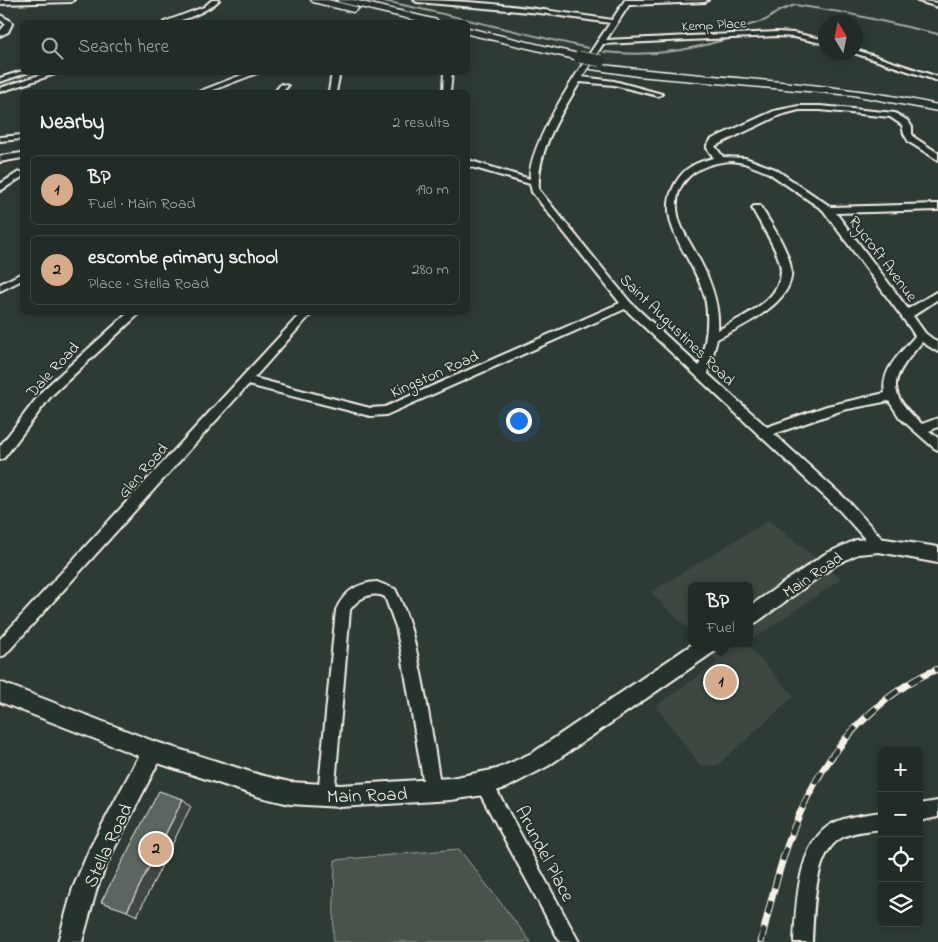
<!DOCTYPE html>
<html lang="en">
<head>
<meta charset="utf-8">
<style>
  :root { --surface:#222c27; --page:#2e3833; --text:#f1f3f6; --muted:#a2a7a7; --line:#3f4844; --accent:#d6ab8b }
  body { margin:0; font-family:"Indie Flower",sans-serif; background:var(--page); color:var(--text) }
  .controls { position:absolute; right:15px; bottom:15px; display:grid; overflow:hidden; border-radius:8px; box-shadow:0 2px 12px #0003 }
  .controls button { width:45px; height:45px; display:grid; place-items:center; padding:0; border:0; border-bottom:1px solid var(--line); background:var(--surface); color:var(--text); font:25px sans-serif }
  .compass { position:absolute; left:818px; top:15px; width:45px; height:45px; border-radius:50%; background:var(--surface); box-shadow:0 2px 12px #0003; rotate:350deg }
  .you { position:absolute; left:518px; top:420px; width:18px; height:18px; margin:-12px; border:4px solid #fff; border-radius:50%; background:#1a73e8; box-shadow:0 0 0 8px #1a73e833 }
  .badge { display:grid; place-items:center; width:32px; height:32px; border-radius:50%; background:var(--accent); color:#111; font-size:16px; font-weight:700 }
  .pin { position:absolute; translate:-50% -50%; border:2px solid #fff; box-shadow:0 1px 5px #0006 }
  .popup { position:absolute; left:688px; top:582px; width:65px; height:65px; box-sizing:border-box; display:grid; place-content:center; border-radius:8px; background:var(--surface); filter:drop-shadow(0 1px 4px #0005); font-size:16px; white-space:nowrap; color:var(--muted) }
  .popup b { font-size:19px; color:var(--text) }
  .popup::after { content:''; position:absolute; left:50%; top:100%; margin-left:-10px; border:10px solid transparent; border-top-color:var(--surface) }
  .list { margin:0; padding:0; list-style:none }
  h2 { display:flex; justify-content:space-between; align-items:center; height:65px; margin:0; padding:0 20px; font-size:21px }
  h2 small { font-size:16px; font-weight:400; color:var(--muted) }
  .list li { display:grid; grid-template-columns:32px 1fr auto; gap:15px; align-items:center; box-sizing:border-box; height:70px; margin:0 10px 10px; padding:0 10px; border:1px solid var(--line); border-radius:8px }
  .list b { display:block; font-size:19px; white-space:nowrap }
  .list p { margin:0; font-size:16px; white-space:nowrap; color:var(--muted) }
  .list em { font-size:16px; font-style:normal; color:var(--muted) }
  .icon { flex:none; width:28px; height:28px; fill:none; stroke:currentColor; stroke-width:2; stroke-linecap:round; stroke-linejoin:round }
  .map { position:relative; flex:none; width:938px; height:942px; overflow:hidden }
  .search { position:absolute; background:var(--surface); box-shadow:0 2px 12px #0003; left:20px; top:20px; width:450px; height:55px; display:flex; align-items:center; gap:12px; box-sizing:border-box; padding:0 18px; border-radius:8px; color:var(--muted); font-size:19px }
  .panel { position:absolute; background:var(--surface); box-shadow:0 2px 12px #0003; left:20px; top:90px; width:450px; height:225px; border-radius:8px }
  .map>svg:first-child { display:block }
  .built { fill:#3c4841 }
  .green { fill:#48524c; stroke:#9ea29a }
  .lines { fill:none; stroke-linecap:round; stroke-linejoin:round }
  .stream { stroke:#a4a8a0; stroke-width:2 }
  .minor-casing { stroke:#f4f1e8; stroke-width:4 }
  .major-casing { stroke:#f4f1e8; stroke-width:4 }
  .highway-casing { stroke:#f4f1e8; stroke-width:3 }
  .minor { fill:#26332d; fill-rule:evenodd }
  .major { fill:#26332d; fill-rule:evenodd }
  .highway { fill:#26332d; fill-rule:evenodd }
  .rail-casing { stroke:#f4f1e8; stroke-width:7 }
  .rail { stroke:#26332d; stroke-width:5; stroke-dasharray:14; stroke-linecap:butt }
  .highway-bridge-casing { stroke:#f4f1e8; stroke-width:12; stroke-linecap:butt }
  .highway-bridge { stroke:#26332d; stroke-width:11 }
  .shaded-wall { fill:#404742; stroke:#f4f1e8 }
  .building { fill:#5c655e; stroke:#f4f1e8 }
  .labels { text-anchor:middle; stroke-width:4; stroke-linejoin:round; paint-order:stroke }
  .far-street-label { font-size:14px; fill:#f4f1e8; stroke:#26332d }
  .street-label { font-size:16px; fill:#f4f1e8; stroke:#26332d }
  .near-street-label { font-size:19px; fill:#f4f1e8; stroke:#26332d }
</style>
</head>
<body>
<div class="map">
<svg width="938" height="942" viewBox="0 0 938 942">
  <rect width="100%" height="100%" fill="#2e3b34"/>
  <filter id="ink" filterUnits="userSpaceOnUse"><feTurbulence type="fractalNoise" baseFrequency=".02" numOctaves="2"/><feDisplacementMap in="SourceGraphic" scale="10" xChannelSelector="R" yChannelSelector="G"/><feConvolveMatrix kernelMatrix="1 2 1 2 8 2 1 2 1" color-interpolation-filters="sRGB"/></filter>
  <g filter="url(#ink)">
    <path class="built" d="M 769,520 L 841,579 L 750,641 L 750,586 L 692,586 L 692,633 L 651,592 Z
      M 701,643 L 746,643 L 794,696 L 718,765 L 701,766 L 656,706 L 718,662 Z"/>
    <path class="green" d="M 459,849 L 531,942 L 333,942 L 335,860 Z"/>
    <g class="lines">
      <path class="stream" d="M 379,0 C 449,14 518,33 588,48
        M 732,33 L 740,28 L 766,20 L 779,11 L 795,5 L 846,13 L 938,34
        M 604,52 C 647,57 686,52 727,39"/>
      <g class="minor-casing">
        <path id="minor" d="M 0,0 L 74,0 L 71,2 L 0,4 Z
          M 212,0 L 219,0 C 208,11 179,24 164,22 L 204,7 Z
          M 414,0 C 480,0 547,10 612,20 L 625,0 L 708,0 L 705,2 L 629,5 L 606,40 L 777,32 L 794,33 L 826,40 L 826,44 L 794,37 L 777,36 L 603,44 L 582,77 L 614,81 L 662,94 L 658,96 L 614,85 L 580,82 C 561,114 536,151 539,190 L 630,302 L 699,366 C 706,344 710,320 705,298 C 696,260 653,223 675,184 C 684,167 697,162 714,158 L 707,148 L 707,145 L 712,139 L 774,111 L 799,106 L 820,106 L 895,113 L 908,121 L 912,127 L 912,134 L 915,138 L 938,153 L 938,160 L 909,142 L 904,134 L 902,125 L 890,117 L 820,110 L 799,110 L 780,115 L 715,146 L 723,157 L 745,158 L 775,169 L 831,207 L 938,204 L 938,210 L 836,213 L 908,309 L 938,291 L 938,299 L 913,316 L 925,333 L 938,343 L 938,352 L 922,342 C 893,377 882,389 922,424 L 938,418 L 938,427 L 929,431 L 938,438 L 938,450 L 934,448 L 900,418 L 889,401 L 843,410 L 774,434 L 850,503 L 884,541 L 886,545 L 884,549 L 879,551 L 874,549 L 840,511 L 625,309 L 386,415 L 370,416 L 248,385 L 5,655 L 0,657 L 0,639 L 302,312 L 313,312 L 254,378 L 370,408 L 385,407 L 620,303 L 532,192 L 530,184 L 468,166 L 468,160 L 530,179 C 527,143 589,55 610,23 L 540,13 L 417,2 ZM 732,161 L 744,163 L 769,173 L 823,210 L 910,328 L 915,336 C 902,352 880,370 885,393 L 827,406 L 767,427 L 708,374 L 717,339 C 740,327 788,306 791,276 C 794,257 770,222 760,206 L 754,206 L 752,208 C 761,225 773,242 779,260 C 791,297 743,316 718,330 C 720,301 708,274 694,250 C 689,241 683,232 680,223 C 667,183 696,163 732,161 Z
          M 917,0 L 938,3 L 938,7 L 918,1 Z
          M 0,15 L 11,21 L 12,24 L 8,32 L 0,36 L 0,31 L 6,24 L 0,20 Z
          M 856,50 L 938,77 L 938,81 L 854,53 Z
          M 22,71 L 22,72 L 29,72 L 0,82 L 0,78 Z
          M 49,72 L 61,72 L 0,92 L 0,88 Z
          M 249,72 L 260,72 L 208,92 L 198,92 Z
          M 332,72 L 340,72 L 336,92 L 329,92 Z
          M 444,72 L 452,72 L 450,92 L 443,92 Z
          M 281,84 L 288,86 L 282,92 L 275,92 Z
          M 22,135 L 22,139 L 0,141 L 0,137 Z
          M 22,153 L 22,158 L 0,162 L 0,156 Z
          M 19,172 L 22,172 L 22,177 L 0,191 L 0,184 Z
          M 22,273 L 22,280 L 0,291 L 0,284 Z
          M 129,312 L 141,312 L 51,396 L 4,458 L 0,460 L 0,446 L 43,390 Z
          M 377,582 L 395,589 C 409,615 415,644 421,673 C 429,712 435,752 441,791 L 439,797 L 433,799 L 427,797 L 425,791 L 402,655 L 396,627 L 385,597 C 372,590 357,599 350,610 L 334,796 L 332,802 L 326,804 L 320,802 L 318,796 L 336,610 C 344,592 357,583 377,582 Z
          M 484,776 L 490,778 L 579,942 L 560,942 L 478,790 L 476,784 L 478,778 Z
          M 938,801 L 938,817 L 919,821 L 919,804 Z
          M 882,812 L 882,829 C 869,831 855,831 843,837 C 813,851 814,913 812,942 L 794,942 C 796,908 797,849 827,827 C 842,816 864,815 882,812 Z"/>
      </g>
      <g class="major-casing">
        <path id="major" d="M 879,538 L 938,547 L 938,563 L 879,552 L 858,554 L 837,564 L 757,622 L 750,624 L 750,606 L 825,554 L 856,540 Z
          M 694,643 L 720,643 L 718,649 L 548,766 L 508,787 L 484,795 L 451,800 L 340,807 L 290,804 L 260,797 L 158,763 L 107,863 L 97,888 L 82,942 L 58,942 L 73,888 L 90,848 L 139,756 L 0,702 L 0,682 L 153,741 L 260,775 L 290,782 L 340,785 L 451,778 L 497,769 L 534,752 Z"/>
      </g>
      <g class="highway-casing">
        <path id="highway" d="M 311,0 L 328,0 L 356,7 L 358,9 L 353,12 L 313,2 Z
          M 337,0 L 354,0 L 437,20 L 438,22 L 423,22 L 339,2 Z
          M 468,28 L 583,55 L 584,57 L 579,60 L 468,34 Z
          M 595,64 C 709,79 825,80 938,105 L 938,111 L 853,95 L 638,76 L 591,69 L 590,67 Z"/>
      </g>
      <use href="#minor" class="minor"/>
      <use href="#major" class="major"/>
      <use href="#highway" class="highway"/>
      <g class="rail-casing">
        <path id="rail" d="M 761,942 C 782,853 803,772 874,710 C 893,693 914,678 938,669"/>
      </g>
      <use href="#rail" class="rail"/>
      <g class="highway-bridge-casing">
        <path id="highway-bridge" d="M 579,57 L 601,61"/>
      </g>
      <use href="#highway-bridge" class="highway-bridge"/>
    </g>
    <path class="shaded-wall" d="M 183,799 L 191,806 L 137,916 L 127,911 Z"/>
    <path class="building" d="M 159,791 L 183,799 L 127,911 L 101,902 Z"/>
  </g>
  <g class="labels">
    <g class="far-street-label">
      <text transform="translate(714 24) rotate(-3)" y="5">Kemp Place</text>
    </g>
    <g class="street-label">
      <text transform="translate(884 258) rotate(53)" y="6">Rycroft Avenue</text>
      <text transform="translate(678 329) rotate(44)" y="6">Saint Augustines Road</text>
      <text transform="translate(52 369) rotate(-47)" y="6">Dale Road</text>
      <text transform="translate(434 373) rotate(-24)" y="6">Kingston Road</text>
      <text transform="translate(142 470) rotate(-49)" y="6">Glen Road</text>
      <text transform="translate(812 574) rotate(-34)" y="6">Main Road</text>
    </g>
    <g class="near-street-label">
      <text transform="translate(367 794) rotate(-2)" y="7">Main Road</text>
      <text transform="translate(107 845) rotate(-65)" y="7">Stella Road</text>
      <text transform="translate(546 853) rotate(62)" y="7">Arundel Place</text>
    </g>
  </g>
</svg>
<div class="controls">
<button>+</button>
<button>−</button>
<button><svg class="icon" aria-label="locate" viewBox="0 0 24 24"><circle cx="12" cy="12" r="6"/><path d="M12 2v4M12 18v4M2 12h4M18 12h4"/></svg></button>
<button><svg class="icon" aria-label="layers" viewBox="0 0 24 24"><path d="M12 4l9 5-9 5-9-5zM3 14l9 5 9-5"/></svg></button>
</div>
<svg class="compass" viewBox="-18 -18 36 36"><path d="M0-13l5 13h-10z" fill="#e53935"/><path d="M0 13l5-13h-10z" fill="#a2a7a7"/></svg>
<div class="you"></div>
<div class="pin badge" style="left:721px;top:682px">1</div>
<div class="popup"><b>BP</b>Fuel</div>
<div class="pin badge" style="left:156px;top:849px">2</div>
<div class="search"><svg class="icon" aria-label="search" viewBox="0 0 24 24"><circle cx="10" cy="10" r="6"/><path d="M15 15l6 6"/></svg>Search here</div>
<section class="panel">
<h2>Nearby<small>2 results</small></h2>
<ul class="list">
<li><span class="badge">1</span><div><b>BP</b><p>Fuel · Main Road</p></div><em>190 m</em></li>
<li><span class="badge">2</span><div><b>escombe primary school</b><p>Place · Stella Road</p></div><em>280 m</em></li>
</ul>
</section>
</div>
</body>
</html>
